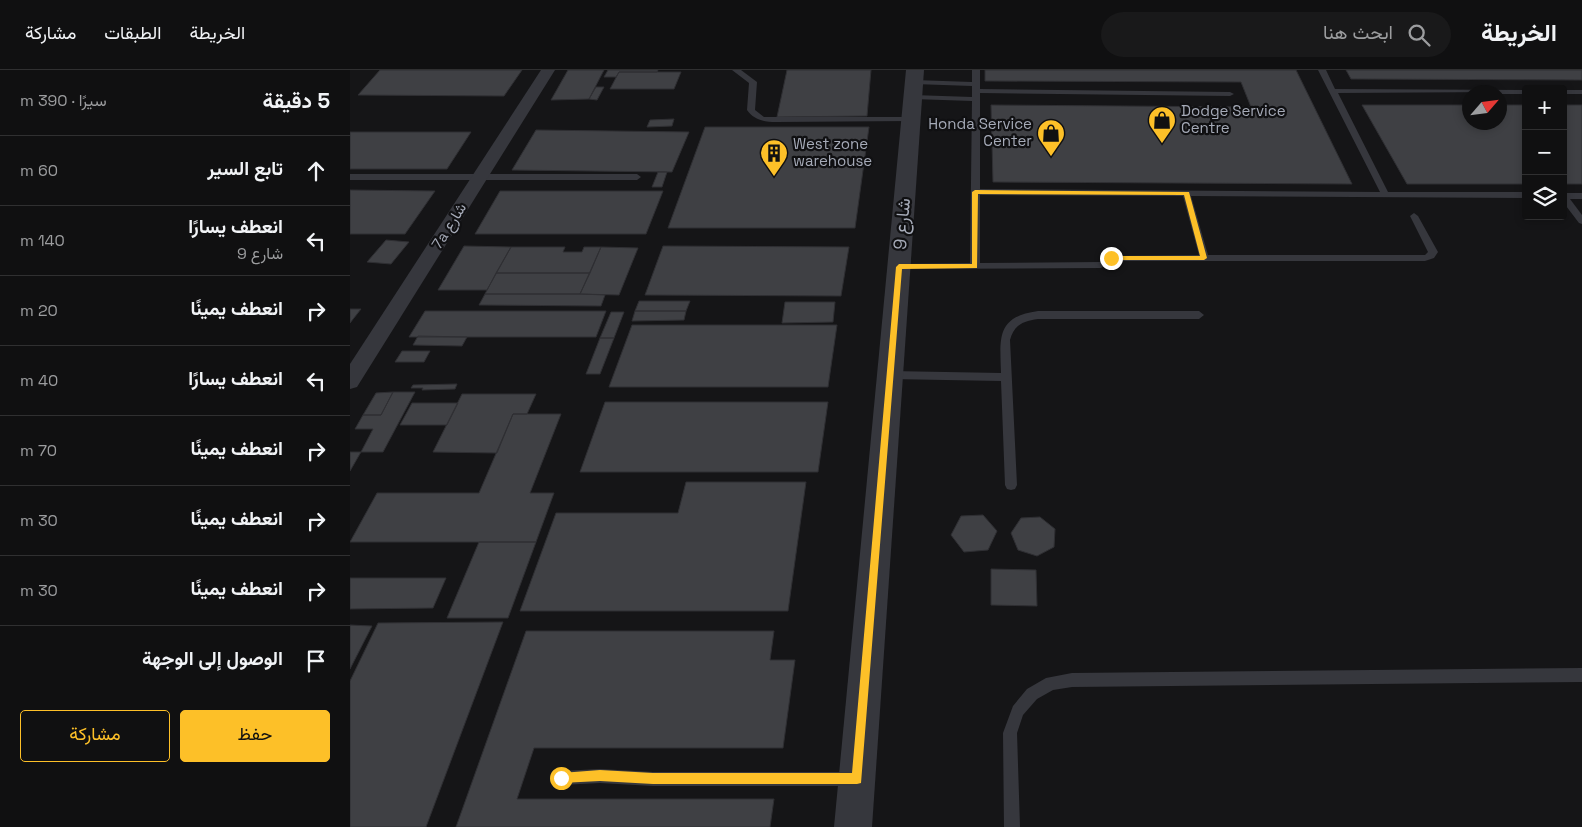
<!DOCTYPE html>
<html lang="ar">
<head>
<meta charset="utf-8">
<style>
  :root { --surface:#101011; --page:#19191a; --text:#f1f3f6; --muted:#9c9d9f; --line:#303031; --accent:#fdc028 }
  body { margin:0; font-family:"Space Grotesk",Vazirmatn,sans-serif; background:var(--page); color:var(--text); direction:rtl }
  .controls { position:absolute; right:15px; top:15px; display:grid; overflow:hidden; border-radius:5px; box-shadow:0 2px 8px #0003 }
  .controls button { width:45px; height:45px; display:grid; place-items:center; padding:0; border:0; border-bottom:1px solid var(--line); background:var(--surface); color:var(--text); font:25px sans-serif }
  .compass { position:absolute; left:1112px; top:15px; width:45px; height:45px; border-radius:50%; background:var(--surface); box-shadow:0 2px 8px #0003; rotate:62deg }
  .stop { position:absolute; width:15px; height:15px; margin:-11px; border:4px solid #fdc028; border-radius:50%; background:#fff }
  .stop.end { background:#fdc028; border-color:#fff; box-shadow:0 1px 5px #0008 }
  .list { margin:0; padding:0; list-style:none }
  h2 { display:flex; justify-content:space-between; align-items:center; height:65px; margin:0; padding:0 20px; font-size:21px }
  h2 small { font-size:16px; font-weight:400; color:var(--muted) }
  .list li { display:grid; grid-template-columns:32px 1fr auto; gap:15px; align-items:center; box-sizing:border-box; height:70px; padding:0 20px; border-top:1px solid var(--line) }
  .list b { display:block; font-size:19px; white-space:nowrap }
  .list p { margin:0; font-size:16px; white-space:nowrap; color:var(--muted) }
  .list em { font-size:16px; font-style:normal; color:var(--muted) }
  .actions { display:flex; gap:10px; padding:15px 20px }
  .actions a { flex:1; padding:11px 0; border:1px solid var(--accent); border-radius:5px; text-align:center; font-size:18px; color:var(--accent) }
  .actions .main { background:var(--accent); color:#111 }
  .icon { flex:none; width:28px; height:28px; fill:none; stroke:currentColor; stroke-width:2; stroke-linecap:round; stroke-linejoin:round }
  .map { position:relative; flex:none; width:1232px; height:757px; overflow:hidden; direction:ltr }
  header { display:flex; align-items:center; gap:30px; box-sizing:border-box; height:70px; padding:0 25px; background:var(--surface); border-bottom:1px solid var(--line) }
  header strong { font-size:24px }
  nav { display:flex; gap:28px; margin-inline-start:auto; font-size:18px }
  .search { width:350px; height:45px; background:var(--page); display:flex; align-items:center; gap:12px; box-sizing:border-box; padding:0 18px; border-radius:28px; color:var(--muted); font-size:19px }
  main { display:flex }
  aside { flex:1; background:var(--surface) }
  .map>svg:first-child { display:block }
  .building { fill:#3f4044; stroke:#2f2f33 }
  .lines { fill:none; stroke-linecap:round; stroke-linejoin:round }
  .service { fill:#36373d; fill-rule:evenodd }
  .minor { fill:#36373d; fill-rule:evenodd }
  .tertiary { fill:#36373d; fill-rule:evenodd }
  .route { fill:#fdc028 }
  .labels { text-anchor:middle; stroke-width:4.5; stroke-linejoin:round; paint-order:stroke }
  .far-poi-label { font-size:15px; fill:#a6abb8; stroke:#101012; text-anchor:start }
  .far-street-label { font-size:15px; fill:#a6abb8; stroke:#101012 }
  .street-label { font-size:18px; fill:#a6abb8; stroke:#101012 }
</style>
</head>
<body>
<header>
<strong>الخريطة</strong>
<div class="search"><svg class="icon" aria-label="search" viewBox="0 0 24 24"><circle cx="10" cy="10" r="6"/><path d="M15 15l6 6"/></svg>ابحث هنا</div>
<nav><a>الخريطة</a><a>الطبقات</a><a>مشاركة</a></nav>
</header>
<main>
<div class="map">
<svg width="1232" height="757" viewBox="0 0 1232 757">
  <rect width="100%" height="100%" fill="#151517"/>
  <path class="building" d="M 30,0 L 172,0 L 154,26 L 8,25 Z
    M 218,0 L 254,0 L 239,29 L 201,30 Z
    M 258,0 L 308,0 L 307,2 L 269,2 L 266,7 L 254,7 Z
    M 437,0 L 521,0 L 517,46 L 427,47 Z
    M 635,0 L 946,0 L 1002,114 L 643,112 L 641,35 L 901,37 L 891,12 L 635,11 Z
    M 996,0 L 1232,0 L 1232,10 L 1001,9 Z
    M 269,2 L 331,2 L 324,19 L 260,19 Z
    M 246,17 L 254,17 L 247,30 L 239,29 Z
    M 1012,35 L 1120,35 L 1120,52 L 1150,52 L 1150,35 L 1176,35 L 1176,114 L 1057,114 Z
    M 1213,35 L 1232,35 L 1232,114 L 1213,114 Z
    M 324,49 L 322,56 L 297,57 L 300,50 Z
    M 355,57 L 519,57 L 505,158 L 318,158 Z
    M 186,60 L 339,62 L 322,102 L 162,100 Z
    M 0,62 L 121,62 L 97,99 L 0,99 Z
    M 308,102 L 317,102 L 312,117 L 302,117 Z
    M 0,120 L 85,121 L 55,164 L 0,164 Z
    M 150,121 L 313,121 L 296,164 L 125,164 Z
    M 36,170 L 59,172 L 41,194 L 17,192 Z
    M 114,176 L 161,177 L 137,220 L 88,220 Z
    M 313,176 L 499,177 L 491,226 L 295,225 Z
    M 161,177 L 215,177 L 213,182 L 232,182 L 234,177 L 251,177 L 240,203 L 146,203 Z
    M 251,177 L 288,178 L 269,225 L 230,224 Z
    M 146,203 L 240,203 L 230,224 L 135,224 Z
    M 135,224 L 230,224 L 255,225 L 251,236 L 129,235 Z
    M 289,231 L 340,231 L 336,241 L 285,241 Z
    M 435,232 L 485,232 L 483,252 L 432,253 Z
    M 0,239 L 11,239 L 0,253 Z
    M 75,241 L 256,241 L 246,267 L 59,267 Z
    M 285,241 L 336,241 L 334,250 L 282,251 Z
    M 261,242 L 274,242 L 264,268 L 250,268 Z
    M 282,255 L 487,255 L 478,317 L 259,317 Z
    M 68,266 L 117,267 L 112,276 L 63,275 Z
    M 250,268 L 264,268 L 250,304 L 236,304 Z
    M 52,281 L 80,281 L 74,292 L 45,292 Z
    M 107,314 L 105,319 L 72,320 L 73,318 L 61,318 L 63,315 Z
    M 43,322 L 65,322 L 33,382 L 11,382 L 23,359 L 5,359 L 13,345 L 31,345 Z
    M 43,322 L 31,345 L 13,345 L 26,323 Z
    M 112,324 L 186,324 L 177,344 L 163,344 L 147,383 L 83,382 Z
    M 255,332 L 478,332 L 468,402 L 230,402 Z
    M 62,333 L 108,333 L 97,355 L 50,355 Z
    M 163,344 L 211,344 L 180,423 L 204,423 L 186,472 L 0,472 L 27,423 L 129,423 Z
    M 0,382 L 11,382 L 0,401 Z
    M 336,412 L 456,412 L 438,541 L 170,541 L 206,443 L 328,443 Z
    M 633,445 L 647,461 L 638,480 L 614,482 L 601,465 L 611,446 Z
    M 690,447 L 705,459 L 704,477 L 687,486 L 668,480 L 661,463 L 671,448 Z
    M 129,472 L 186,472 L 158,548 L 97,548 Z
    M 641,499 L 686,500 L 687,536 L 641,535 Z
    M 0,508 L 96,508 L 83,538 L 0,539 Z
    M 153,552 L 76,757 L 0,757 L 0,611 L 28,553 Z
    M 0,555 L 22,556 L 0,599 Z
    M 176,561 L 424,561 L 420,590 L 445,590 L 433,678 L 184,678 L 167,729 L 424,729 L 420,757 L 106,757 Z"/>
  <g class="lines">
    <path class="service" d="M 382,0 L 391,0 L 407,12 L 405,40 L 414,47 L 561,47 L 565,49 L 561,51 L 426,52 C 414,52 404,50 397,40 L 399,13 Z
      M 622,0 L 630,0 L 630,19 L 880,22 L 884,24 L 880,26 L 630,23 L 630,119 L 1030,122 L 968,0 L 976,0 L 985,19 L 1176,20 L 1176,24 L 1150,24 L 1150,22 L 988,23 L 1038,122 L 1176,122 L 1176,128 L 841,126 L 858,185 L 1075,185 L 1078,182 L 1060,146 L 1064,143 L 1068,146 L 1088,182 L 1084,188 L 1075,191 L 761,191 L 756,188 L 758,186 L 849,185 L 833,126 L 630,125 L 630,193 L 751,192 L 756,195 L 751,198 L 546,199 L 544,197 L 549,194 L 620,193 L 622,31 L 563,29 L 559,27 L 563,25 L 622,27 L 622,16 L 564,14 L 560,12 L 564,10 L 622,12 Z
      M 1213,20 L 1232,20 L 1232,24 L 1213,24 Z
      M 0,104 L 287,104 L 291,107 L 287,110 L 0,110 Z
      M 1213,123 L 1232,123 L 1232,129 L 1220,129 L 1232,145 L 1232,154 L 1229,153 L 1213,132 Z
      M 688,241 L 849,241 L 854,245 L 849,249 L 688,249 C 673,251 664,255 660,270 L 667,415 L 665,419 L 661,420 L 657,419 L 655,415 L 651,311 L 540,309 L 535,305 L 540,301 L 651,303 C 650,268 646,247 688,241 Z
      M 1232,598 L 1232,612 L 722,617 L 703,620 L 687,629 L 673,645 L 667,663 L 670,757 L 654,757 L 653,663 L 663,636 L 677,619 L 696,608 L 722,603 Z
      M 250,699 L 303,702 L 503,702 L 508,704 L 510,709 L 508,714 L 503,716 L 303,716 L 250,713 L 211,715 L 206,713 L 204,708 L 206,703 L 211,701 Z"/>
    <path class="minor" d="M 191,0 L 205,0 L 7,317 L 0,319 L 0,294 Z"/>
    <path class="tertiary" d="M 556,0 L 574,0 L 522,757 L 484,757 Z"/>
  </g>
  <path class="route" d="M 625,120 L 839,122 L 857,188 L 854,190 L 761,190 L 758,188 L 761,186 L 850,186 L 834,125 L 628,124 L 627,198 L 552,199 L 511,713 L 507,714 L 303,714 L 250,711 L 211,713 L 207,712 L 206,708 L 207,704 L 211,703 L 250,700 L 303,703 L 502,703 L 546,197 L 549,194 L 622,194 L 622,122 Z"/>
  <defs>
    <g id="shop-pin" transform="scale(1.4375)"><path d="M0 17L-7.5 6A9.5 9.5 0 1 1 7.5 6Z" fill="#fdc028" stroke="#101012"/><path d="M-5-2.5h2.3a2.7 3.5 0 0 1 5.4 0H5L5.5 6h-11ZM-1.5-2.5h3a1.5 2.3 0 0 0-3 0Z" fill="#111"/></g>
    <g id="building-pin" transform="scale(1.4375)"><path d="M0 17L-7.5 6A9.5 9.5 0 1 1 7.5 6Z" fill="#fdc028" stroke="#101012"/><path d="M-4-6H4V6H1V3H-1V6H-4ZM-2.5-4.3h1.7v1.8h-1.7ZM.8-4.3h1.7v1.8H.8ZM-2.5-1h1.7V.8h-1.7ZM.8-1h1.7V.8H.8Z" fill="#111"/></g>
  </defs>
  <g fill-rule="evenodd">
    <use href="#shop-pin" x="812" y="50"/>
    <use href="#shop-pin" x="701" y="63"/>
    <use href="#building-pin" x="424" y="83"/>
  </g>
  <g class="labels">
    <g class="far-poi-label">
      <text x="831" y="46">Dodge Service<tspan x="831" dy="17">Centre</tspan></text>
      <text x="682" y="59" text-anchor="end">Honda Service<tspan x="682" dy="17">Center</tspan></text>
      <text x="443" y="79">West zone<tspan x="443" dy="17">warehouse</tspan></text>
    </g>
    <g class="far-street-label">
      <text transform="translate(99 156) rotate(-58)" y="5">7a شارع</text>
    </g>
    <g class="street-label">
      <text transform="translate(552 154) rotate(-85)" y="6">شارع 9</text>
    </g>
  </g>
</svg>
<div class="controls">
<button>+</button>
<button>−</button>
<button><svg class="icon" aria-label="layers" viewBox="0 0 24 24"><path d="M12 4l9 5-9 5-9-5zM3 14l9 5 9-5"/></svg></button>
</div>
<svg class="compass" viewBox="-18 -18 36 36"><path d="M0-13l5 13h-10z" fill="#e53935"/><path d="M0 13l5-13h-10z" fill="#9c9d9f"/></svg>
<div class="stop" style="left:211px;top:708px"></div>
<div class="stop end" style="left:761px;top:188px"></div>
</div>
<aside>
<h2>5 دقيقة<small>سيرًا · 390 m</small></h2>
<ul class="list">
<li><svg class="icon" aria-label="ahead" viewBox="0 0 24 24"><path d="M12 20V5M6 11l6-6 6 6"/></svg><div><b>تابع السير</b></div><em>60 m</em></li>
<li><svg class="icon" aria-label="left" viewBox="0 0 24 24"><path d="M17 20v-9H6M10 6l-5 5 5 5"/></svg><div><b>انعطف يسارًا</b><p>شارع 9</p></div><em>140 m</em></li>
<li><svg class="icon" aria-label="right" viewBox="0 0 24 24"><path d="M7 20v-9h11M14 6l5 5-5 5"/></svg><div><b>انعطف يمينًا</b></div><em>20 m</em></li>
<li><svg class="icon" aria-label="left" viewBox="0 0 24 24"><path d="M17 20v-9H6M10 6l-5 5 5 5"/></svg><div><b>انعطف يسارًا</b></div><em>40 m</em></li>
<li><svg class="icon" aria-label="right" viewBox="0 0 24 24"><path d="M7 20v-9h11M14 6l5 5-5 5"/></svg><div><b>انعطف يمينًا</b></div><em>70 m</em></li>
<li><svg class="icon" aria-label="right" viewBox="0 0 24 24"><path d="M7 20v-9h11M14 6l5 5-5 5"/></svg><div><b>انعطف يمينًا</b></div><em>30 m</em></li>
<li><svg class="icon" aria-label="right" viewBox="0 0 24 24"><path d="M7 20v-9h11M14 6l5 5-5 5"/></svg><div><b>انعطف يمينًا</b></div><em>30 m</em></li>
<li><svg class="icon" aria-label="arrive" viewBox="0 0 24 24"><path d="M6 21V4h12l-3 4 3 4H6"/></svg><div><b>الوصول إلى الوجهة</b></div></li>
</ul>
<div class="actions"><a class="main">حفظ</a><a>مشاركة</a></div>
</aside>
</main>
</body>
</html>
